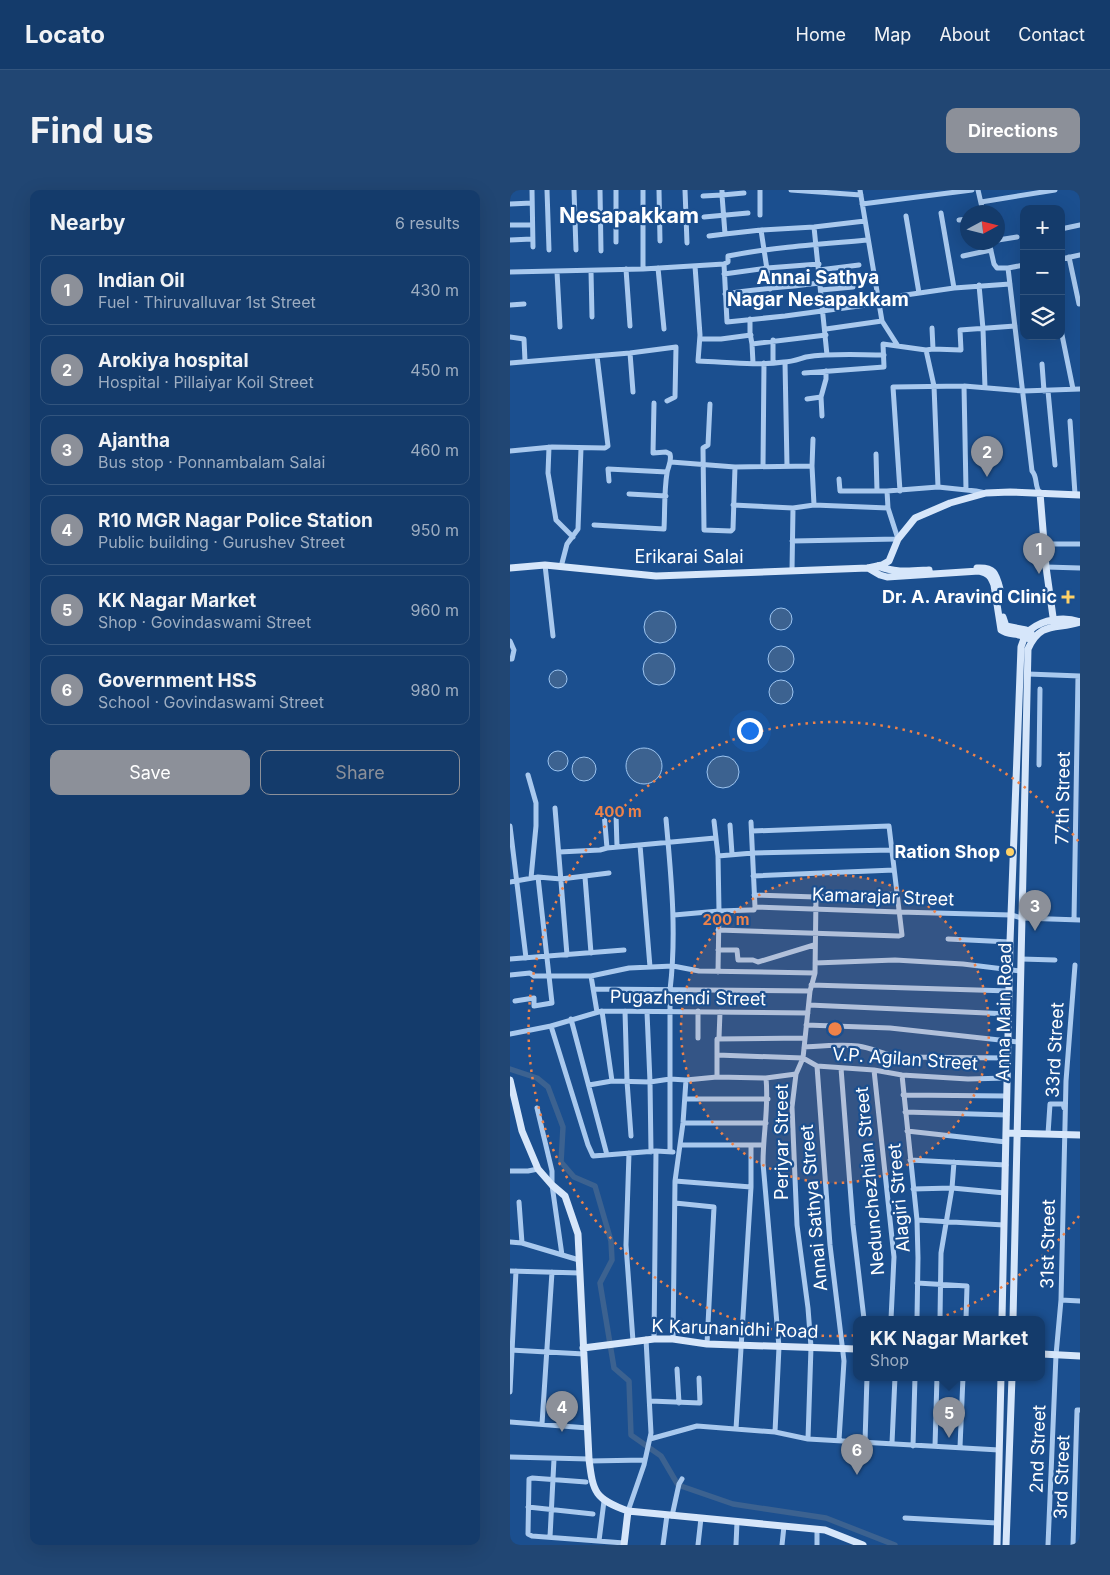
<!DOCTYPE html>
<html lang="en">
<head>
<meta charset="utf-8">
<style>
  :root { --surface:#143b6b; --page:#214673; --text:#f1f3f6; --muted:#9dadc1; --line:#33557e; --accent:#8c9099 }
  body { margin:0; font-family:Inter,sans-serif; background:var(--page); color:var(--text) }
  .controls { position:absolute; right:15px; top:15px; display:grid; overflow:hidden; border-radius:10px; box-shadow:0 5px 20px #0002 }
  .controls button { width:45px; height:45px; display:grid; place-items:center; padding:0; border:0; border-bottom:1px solid var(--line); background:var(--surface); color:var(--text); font:25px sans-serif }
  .compass { position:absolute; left:450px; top:15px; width:45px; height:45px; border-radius:50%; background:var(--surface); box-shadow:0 5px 20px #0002; rotate:83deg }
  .you { position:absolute; left:239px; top:540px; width:18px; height:18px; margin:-12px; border:4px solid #fff; border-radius:50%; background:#1a73e8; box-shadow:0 0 0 8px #1a73e833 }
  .badge { display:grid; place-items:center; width:32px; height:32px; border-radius:50%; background:var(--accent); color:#fff; font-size:16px; font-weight:700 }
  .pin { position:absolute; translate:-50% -41px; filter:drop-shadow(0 1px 2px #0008) }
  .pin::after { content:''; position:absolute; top:26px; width:18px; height:15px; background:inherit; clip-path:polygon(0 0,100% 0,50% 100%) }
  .popup { position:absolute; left:343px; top:1126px; width:192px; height:65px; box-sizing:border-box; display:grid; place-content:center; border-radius:10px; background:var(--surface); filter:drop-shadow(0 1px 4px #0005); font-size:16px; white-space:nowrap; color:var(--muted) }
  .popup b { font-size:19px; color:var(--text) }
  .popup::after { content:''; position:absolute; left:50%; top:100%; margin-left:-10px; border:10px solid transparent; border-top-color:var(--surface) }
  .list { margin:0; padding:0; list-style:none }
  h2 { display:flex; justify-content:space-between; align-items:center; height:65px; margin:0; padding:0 20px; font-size:21px }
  h2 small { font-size:16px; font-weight:400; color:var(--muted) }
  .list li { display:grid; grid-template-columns:32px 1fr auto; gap:15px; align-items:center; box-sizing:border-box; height:70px; margin:0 10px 10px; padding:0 10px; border:1px solid var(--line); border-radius:10px }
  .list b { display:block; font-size:19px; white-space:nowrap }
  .list p { margin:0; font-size:16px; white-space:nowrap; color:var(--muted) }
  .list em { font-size:16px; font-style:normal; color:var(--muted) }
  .actions { display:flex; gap:10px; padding:15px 20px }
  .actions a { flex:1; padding:11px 0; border:1px solid var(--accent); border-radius:10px; text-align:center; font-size:18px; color:var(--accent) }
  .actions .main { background:var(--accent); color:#fff }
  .icon { flex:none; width:28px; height:28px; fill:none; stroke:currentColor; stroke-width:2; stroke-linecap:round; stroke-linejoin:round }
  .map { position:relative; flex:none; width:570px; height:1355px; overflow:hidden; border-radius:10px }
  header { display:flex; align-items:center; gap:30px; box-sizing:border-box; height:70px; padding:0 25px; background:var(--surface); border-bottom:1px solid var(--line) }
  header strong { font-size:24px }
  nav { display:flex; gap:28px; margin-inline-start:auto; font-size:18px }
  .intro { display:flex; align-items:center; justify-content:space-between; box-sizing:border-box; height:120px; padding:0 30px }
  h1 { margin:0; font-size:35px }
  .button { padding:12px 22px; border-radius:10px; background:var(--accent); color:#fff; font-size:18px; font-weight:700 }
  main { display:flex; gap:30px; padding:0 30px }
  aside { flex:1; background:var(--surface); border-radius:10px; box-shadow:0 5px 20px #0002 }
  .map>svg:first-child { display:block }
  .water { fill:#3c6290; stroke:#9cc4f0 }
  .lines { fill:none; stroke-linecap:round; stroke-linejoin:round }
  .canal { stroke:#3c6290; stroke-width:5.5 }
  .street { stroke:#a9c9ee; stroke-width:5 }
  .secondary { stroke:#d6e6fa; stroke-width:7 }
  .ring { fill:none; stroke:#ee8249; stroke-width:2.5; stroke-dasharray:2.5 5 }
  .poi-dot { fill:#ffd166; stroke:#1b4f8f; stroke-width:2 }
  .labels { text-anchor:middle; stroke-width:4.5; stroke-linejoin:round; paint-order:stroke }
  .street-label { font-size:18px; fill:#fff; stroke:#1b4f8f }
  .poi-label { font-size:18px; font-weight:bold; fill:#fff; stroke:#1b4f8f; text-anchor:end }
  .neighbourhood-label { font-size:19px; font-weight:bold; fill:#fff; stroke:#1b4f8f }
  .district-label { font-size:22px; font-weight:bold; fill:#fff; stroke:#1b4f8f }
  .centre { fill:#ee8249; stroke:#1b4f8f; stroke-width:2.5 }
  .ring-label { font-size:15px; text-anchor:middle; font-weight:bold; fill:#ee8249; stroke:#1b4f8f; stroke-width:4.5; stroke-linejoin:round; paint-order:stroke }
</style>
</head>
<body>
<header>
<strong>Locato</strong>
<nav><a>Home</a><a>Map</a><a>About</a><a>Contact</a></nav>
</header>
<div class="intro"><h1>Find us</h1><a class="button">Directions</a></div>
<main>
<aside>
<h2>Nearby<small>6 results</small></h2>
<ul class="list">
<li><span class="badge">1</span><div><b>Indian Oil</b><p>Fuel · Thiruvalluvar 1st Street</p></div><em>430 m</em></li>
<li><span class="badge">2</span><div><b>Arokiya hospital</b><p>Hospital · Pillaiyar Koil Street</p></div><em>450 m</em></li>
<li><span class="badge">3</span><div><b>Ajantha</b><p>Bus stop · Ponnambalam Salai</p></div><em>460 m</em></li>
<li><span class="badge">4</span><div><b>R10 MGR Nagar Police Station</b><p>Public building · Gurushev Street</p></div><em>950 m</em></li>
<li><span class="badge">5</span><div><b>KK Nagar Market</b><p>Shop · Govindaswami Street</p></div><em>960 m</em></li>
<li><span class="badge">6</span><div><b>Government HSS</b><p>School · Govindaswami Street</p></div><em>980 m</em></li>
</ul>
<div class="actions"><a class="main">Save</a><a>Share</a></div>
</aside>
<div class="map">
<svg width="570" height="1355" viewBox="0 0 570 1355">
  <rect width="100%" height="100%" fill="#1b4f8f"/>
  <path class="water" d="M260 429a11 11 0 1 1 22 0a11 11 0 1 1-22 0Z
    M134 437a16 16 0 1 1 32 0a16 16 0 1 1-32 0Z
    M258 469a13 13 0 1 1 26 0a13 13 0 1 1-26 0Z
    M133 479a16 16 0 1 1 32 0a16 16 0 1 1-32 0Z
    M39 489a9 9 0 1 1 18 0a9 9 0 1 1-18 0Z
    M259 502a12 12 0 1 1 24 0a12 12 0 1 1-24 0Z
    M116 576a18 18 0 1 1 36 0a18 18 0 1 1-36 0Z
    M38 571a10 10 0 1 1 20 0a10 10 0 1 1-20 0Z
    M197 582a16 16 0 1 1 32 0a16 16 0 1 1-32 0Z
    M62 579a12 12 0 1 1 24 0a12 12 0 1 1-24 0Z"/>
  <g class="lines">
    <path class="canal" d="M 0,879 L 27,888 L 38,897 L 53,937 L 51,972 L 64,987 L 85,996 L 101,1051 L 102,1070 L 90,1093 L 104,1178 L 119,1191 L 121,1245 L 151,1266 L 168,1295 L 223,1314 L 316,1328 L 385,1355"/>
    <path class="street" d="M 22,0 L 23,57
      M 37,0 L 39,60
      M 64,0 L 66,60
      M 90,0 L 91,61
      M 106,0 L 106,52
      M 133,0 L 133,79
      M 149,0 L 150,51
      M 175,0 L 177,53
      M 212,0 L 212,5 L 234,3
      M 250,0 L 250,25
      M 281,0 L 351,5
      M 350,0 L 372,131 L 388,156
      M 468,0 L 473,22
      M 193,6 L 212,5 L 215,44 L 251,40 L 304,37 L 355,31
      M 471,12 L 545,0
      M 0,14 L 22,13
      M 352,14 L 462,0
      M 431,23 L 444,98
      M 396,26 L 409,103
      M 194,27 L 238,23
      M 449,30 L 458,29
      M 0,35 L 22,35
      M 304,37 L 317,165
      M 551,39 L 570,35
      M 251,40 L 260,99
      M 199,46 L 215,44
      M 0,50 L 22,49
      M 488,50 L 507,47
      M 479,52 L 484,74 L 487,78 L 498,78 L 514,75
      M 453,66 L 481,60
      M 559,67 L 569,114
      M 551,69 L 570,65
      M 214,74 L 217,132 L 275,126 L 364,114 L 368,109 L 444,98 L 500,94
      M 185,76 L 190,145 L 188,171 C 217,172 245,176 274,172 C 281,172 289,169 296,167 C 322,163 348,165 374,165
      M 148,78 L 154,139
      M 498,78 L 522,281 C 528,287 524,296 530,303
      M 116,79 L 120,136
      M 309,80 L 349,75
      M 81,81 L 82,127
      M 0,82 L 133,79 L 214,74 L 218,72 L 218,66 C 264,57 311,54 358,50
      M 47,82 L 50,137
      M 214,84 L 257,78 L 309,74
      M 469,95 L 473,139 L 475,198
      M 311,100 L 343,97
      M 215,104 C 247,99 278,97 310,93
      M 0,115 L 14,114
      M 240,129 L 240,143 L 242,154 L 316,145
      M 422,138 L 423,159
      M 316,139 L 372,131
      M 551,140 L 563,199
      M 0,147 L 14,149 L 15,171
      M 190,149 L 211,149 L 241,145
      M 263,150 L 263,173
      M 242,154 L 243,173
      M 416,160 L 423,159 L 451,160 L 450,140 L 505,136
      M 120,163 L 123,202
      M 275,172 L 277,276
      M 0,173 L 120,163 L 166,157 L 165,207 L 157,211
      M 532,174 L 534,201
      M 294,183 L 374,177 L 373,154 L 416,160 L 424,196 L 428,297 L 466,301 L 476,303
      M 454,196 L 456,300
      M 538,201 L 545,275
      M 297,209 L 311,207
      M 200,214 L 198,255 L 193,258 L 194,340 L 221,341 L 223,339 L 225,277
      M 312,226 L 311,207 L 316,189 L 316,181
      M 560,231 L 565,304
      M 39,257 L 38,283 L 46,330 L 63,347
      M 0,261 L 42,257 L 95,258 L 98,256 L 87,166
      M 366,264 L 367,301
      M 161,272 L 225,277 L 302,276 L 304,315
      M 253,276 L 254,173
      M 302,276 L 303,249
      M 329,289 L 330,301 L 377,301
      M 99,291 L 98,279 L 157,282
      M 390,301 L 383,197 L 454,196 L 513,201 L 570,199
      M 119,304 L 156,306
      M 223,315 L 283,318 L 304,315 L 378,318
      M 84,335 L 154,339 C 155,321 154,301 157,283 C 158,276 162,272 160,264 L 156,262 L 143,263 L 144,213
      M 282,351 L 388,349 L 378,318 L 377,301 L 428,297
      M 534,354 L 570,354
      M 35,375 L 43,446
      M 51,377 L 57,354 L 68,339 L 71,258
      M 536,377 L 570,378
      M 282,381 L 283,318
      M 0,451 L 4,460 L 2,469 L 0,469
      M 518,484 L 570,486
      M 529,575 L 530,499
      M 18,585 L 26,613 L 26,636 L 21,688
      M 45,618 L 57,765
      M 156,629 C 161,686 167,742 160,800 L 160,962
      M 204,631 L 208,666 L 209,721 L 208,782
      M 241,632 L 245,717
      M 220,635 L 222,664
      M 0,636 L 16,768
      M 130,655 L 140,777
      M 97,658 L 94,623 L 99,621 L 106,624 L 107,657
      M 49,662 L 90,660 L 97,658 L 205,648
      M 208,666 L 243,663 L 382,660
      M 243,686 L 384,680
      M 75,687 L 81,763
      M 0,692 L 28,687 L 51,689 L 99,683
      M 244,705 L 306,707 L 387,704
      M 245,717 L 389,722 L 501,725 L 512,728 L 570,730
      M 164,725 L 209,721 L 240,720 L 244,720 L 245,717
      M 564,730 L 568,486
      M 208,740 L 389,746 L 392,745 L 379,636 L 242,641
      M 438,749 L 500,752
      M 208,760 L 227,760 L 228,770 L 243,770 L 248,772 L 304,755
      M 0,769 L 114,760
      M 511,769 L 545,770
      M 305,773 L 385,770 L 453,774 L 510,781
      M 0,785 L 20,783 L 24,786 L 81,786 L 119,778 L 163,776 L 189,781 L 305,783
      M 81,786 L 87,822
      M 301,795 L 500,801
      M 83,799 L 300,801
      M 5,811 L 24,808 L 24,816 L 42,813 L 28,687
      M 299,815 L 499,824
      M 92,821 L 102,891
      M 115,821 L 117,891 L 121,946
      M 137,822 L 140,892 L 141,962
      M 61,829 L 97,965
      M 296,835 L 380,838 L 509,852
      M 41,836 L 78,955 L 83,966 L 146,961 L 163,962
      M 0,844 L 41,836 L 92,821 L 298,823
      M 188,848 L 188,821
      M 209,848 L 210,822
      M 294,857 C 311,856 331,854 348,856 C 363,858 375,865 390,867 L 498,868
      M 207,865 L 293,868 L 307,876 L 364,880 L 392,885 L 458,889 L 498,888
      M 307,876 L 320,1055 L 334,1171 L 329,1250
      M 331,878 L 343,1035 L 354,1129
      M 364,880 L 384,1067 L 381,1129
      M 392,885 L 407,1030 L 408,1068 L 407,1129
      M 207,887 L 207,849 L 295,848
      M 256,888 C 259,918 253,943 253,973 L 269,1157 L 265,1242
      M 79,895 L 102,891 L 140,892 L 160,889 L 176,890 L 207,887 L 256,888 L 286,884
      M 393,905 L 497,906
      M 175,909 L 258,909
      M 27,918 L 42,981 L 42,995 L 52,1065
      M 395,922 L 497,925
      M 173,933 L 256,933
      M 397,941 L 496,952
      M 538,944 L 540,914 L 553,914 L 554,918
      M 170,955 L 253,955
      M 119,963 L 116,1055 L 123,1151
      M 400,970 L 496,975
      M 0,981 L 18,981 L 28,979
      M 165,991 L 241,997
      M 403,999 L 442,998 L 495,1003
      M 9,1012 L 12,1053
      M 165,1013 L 204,1017 L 197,1154
      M 407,1030 L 494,1035
      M 0,1052 L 12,1053 L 69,1070
      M 0,1081 L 70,1083
      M 407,1093 L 457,1096 L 456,1129
      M 551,1110 L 570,1111
      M 430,1129 L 431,1063 L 442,998 L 444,972
      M 144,1149 L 146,961
      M 163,1149 L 165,991 L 173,933 L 176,890
      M 0,1160 L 74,1164
      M 167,1179 L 169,1213
      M 0,1202 L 6,1081
      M 140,1211 L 190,1213 L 189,1188
      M 0,1232 L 78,1238
      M 32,1234 L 42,1082
      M 226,1239 L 241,997 L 241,955
      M 140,1249 L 187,1236 L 265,1242 L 298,1249 L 489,1260
      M 298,1249 L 301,1157 L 298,1118 L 287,1035 L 282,917 L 286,884 L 293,868 L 300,801 L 305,783 L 306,707
      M 355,1252 L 357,1187
      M 382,1253 L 385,1187
      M 403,1256 L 405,1187
      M 425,1256 L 427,1187
      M 450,1257 L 453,1187
      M 0,1267 L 79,1269
      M 79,1271 L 135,1270
      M 76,1292 L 22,1288 L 19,1289 L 18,1344 L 22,1346 L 114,1353
      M 18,1317 L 83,1324
      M 118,1321 L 134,1275 L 141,1243 L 136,1149
      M 162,1326 L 169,1294 L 172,1289
      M 395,1328 L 487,1333
      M 40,1347 L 44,1269
      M 89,1351 L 94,1311
      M 153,1355 L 157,1325
      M 188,1355 L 191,1328
      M 226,1355 L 227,1332
      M 272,1355 L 274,1336
      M 307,1355 L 307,1339
      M 538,1355 L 546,1165 L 551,1110 L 556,891 L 565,775
      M 563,1355 L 567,1220 L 570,1220"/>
    <path class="secondary" d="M 530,303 L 536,377 L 544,434
      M 368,376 C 384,383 401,381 419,380
      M 0,378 L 35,375 L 146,386 L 358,378 L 372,375 L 379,371 L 388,349 L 405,328 L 440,313 L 476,303 L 500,302 L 570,305
      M 358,378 L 370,385 L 377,387 L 469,381 C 478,383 481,386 484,395 L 491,440 C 499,446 509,442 519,449
      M 467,378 C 484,377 486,383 490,399
      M 493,427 L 496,436 L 516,440 L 521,443
      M 0,890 L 12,941 L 28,979 L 42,995 L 55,1006 L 68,1044 L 79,1269 C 83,1303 85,1309 118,1321 L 315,1340 L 353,1355
      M 496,943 L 570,945
      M 492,1129 L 500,752 L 511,457 C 513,451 515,444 520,440 C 533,429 555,426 570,432
      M 503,1129 L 518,459 C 531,430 547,440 570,432
      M 73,1158 L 144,1149 L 163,1149 L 197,1154 L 346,1159
      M 532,1164 L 570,1166
      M 114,1355 L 118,1321
      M 487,1355 L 491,1187
      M 496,1355 L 502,1187"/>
  </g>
  <circle cx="325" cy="839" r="154" fill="#ee8249" fill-opacity=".12"/>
  <g class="ring">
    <circle cx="325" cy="839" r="154"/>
    <path d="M569 1026A307 307 0 1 1 569 652"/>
  </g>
  <g class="poi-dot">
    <path d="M555.5 399.5h5v5h5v5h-5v5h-5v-5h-5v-5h5z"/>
    <circle cx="500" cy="662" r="5"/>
  </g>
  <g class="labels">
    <g class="street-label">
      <text x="179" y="373">Erikarai Salai</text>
      <text transform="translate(553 608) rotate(-89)" y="6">77th Street</text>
      <text transform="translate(373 707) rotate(2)" y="6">Kamarajar Street</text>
      <text transform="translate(178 808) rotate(1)" y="6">Pugazhendi Street</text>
      <text transform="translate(494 822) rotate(-89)" y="6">Anna Main Road</text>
      <text transform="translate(545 860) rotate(-87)" y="6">33rd Street</text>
      <text transform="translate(395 869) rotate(4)" y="6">V.P. Agilan Street</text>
      <text transform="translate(272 952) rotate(-90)" y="6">Periyar Street</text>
      <text transform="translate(360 991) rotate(-95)" y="6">Nedunchezhian Street</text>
      <text transform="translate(389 1008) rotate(-95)" y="6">Alagiri Street</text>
      <text transform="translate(304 1018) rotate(-95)" y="6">Annai Sathya Street</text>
      <text transform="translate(538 1054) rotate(-89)" y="6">31st Street</text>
      <text transform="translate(225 1139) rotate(2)" y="6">K Karunanidhi Road</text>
      <text transform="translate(528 1259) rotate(-88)" y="6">2nd Street</text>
      <text transform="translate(552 1287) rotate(-88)" y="6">3rd Street</text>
    </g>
    <g class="poi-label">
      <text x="547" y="413">Dr. A. Aravind Clinic</text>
      <text x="490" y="668">Ration Shop</text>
    </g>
    <g class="neighbourhood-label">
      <text x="308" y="94">Annai Sathya<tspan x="308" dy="22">Nagar Nesapakkam</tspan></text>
    </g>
    <g class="district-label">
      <text x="119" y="33">Nesapakkam</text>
    </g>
  </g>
  <circle cx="325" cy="839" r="8" class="centre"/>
  <g class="ring-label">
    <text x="108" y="627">400 m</text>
    <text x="216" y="735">200 m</text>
  </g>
</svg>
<div class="controls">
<button>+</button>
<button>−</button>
<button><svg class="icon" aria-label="layers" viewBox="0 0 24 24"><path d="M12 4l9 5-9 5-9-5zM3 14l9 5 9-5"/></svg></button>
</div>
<svg class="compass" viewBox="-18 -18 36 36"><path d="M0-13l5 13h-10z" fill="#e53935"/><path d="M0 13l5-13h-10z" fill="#9dadc1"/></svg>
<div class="you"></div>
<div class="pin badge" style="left:529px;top:384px">1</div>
<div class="pin badge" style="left:477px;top:287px">2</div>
<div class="pin badge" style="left:525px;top:741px">3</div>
<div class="pin badge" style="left:52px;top:1242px">4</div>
<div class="pin badge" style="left:439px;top:1248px">5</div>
<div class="popup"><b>KK Nagar Market</b>Shop</div>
<div class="pin badge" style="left:347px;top:1285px">6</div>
</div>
</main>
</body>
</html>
